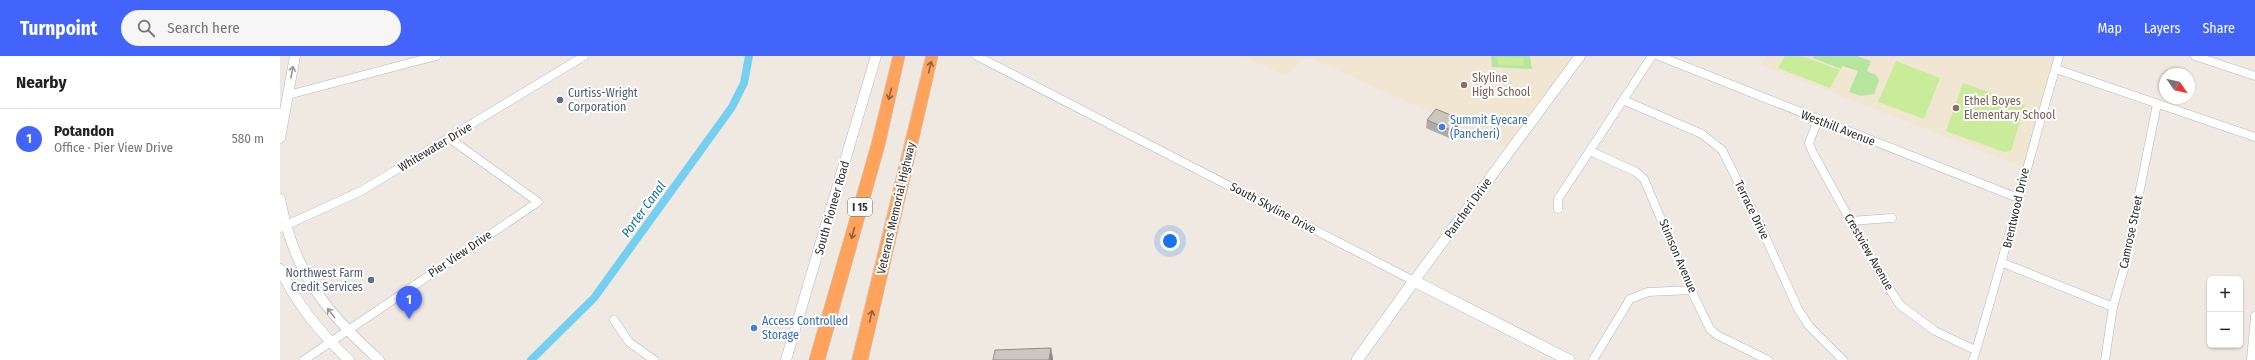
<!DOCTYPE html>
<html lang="en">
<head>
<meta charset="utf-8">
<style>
  :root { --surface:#fff; --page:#f6f6f6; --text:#222; --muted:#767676; --line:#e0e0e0; --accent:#4264fb }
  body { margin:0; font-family:"Fira Sans Condensed",sans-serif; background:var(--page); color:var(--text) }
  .controls { position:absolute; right:12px; bottom:12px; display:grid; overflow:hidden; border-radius:6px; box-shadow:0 1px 3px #0004 }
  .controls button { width:36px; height:36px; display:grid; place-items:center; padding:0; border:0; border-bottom:1px solid var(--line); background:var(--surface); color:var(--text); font:20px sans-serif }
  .compass { position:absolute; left:1879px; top:12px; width:36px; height:36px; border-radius:50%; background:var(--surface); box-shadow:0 1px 3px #0004; rotate:124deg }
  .you { position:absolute; left:890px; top:185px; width:14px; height:14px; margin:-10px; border:3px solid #fff; border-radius:50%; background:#1a73e8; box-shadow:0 0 0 6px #1a73e833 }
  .badge { display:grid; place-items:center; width:26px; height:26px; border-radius:50%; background:var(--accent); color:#fff; font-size:13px; font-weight:700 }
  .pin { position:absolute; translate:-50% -33px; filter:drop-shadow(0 1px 2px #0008) }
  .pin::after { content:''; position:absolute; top:21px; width:14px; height:12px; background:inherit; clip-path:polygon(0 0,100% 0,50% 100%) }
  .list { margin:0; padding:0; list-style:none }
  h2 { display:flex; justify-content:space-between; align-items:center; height:52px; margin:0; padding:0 16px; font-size:17px }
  h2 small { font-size:13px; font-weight:400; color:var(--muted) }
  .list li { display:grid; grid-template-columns:26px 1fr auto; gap:12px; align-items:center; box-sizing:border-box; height:60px; padding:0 16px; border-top:1px solid var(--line) }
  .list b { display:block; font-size:15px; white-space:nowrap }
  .list p { margin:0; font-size:13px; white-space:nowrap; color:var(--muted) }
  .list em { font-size:13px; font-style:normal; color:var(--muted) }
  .icon { flex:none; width:22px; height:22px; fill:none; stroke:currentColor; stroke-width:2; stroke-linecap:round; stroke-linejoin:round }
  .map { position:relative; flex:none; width:1975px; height:304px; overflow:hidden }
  header { display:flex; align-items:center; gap:24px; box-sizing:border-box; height:56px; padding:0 20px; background:var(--accent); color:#fff }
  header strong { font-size:19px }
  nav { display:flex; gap:22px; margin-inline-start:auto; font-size:14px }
  .search { width:280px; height:36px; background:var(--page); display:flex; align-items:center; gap:10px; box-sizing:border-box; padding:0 14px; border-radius:22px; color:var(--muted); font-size:15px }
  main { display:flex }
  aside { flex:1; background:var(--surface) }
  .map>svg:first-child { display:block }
  .education { fill:#f0e6d1 }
  .green { fill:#b6e59e }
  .pitch { fill:#c9ec9a }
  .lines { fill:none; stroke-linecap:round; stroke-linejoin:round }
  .canal { stroke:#75cff0; stroke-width:8 }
  .minor-casing { stroke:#b4b7c1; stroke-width:9 }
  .tertiary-casing { stroke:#b4b7c1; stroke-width:11 }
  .secondary-casing { stroke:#b4b7c1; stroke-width:12 }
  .motorway-casing { stroke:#c9c9c9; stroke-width:1 }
  .minor { stroke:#fff; stroke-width:8 }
  .tertiary { stroke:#fff; stroke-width:10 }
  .secondary { stroke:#fff; stroke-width:11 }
  .motorway { fill:#ffa35c; fill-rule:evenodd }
  .wall { fill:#afaba4 }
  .shaded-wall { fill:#8e8b86 }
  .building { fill:#cbc7bf; stroke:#8e8b86 }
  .oneway { stroke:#8c6343 }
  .oneway2 { stroke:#969696 }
  .education-dot { fill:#8d6e63; stroke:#fff; stroke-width:1.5 }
  .service-dot { fill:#5c6f8a; stroke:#fff; stroke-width:1.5 }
  .shop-dot { fill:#3f7fe0; stroke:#fff; stroke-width:1.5 }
  .labels { text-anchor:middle; stroke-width:4; stroke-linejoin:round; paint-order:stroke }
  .shield { fill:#fff; stroke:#6d6d6d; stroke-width:1 }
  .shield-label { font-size:11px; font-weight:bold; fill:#2e2e2e }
  .education-label { font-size:12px; fill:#785e54; stroke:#fff; text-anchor:start }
  .service-label { font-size:12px; fill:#4e5e75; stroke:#fff; text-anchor:start }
  .shop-label { font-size:12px; fill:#366cbe; stroke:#fff; text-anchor:start }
  .street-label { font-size:12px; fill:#2e2e2e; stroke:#fff }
  .water-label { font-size:13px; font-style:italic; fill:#0d6fa3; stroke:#fff }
</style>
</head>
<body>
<header>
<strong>Turnpoint</strong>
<div class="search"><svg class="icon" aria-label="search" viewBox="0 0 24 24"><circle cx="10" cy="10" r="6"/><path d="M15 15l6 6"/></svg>Search here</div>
<nav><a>Map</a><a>Layers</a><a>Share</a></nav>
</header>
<main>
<aside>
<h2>Nearby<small></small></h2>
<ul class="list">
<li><span class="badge">1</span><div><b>Potandon</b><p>Office · Pier View Drive</p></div><em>580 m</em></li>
</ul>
</aside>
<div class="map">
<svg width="1975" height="304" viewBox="0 0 1975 304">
  <rect width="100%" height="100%" fill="#efe9e1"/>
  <path class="education" d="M 963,0 L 1026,0 L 1006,20 Z
    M 1027,0 L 1300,0 L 1231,93 Z
    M 1487,0 L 1779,0 L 1746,112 L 1482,9 Z"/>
  <path class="green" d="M 1211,0 L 1250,0 L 1252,13 L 1212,11 Z
    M 1534,0 L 1577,0 L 1591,5 L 1587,15 L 1596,19 L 1599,24 L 1594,38 L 1581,40 L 1569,36 L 1578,15 L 1562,10 L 1561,13 L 1533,2 Z"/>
  <path class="pitch" d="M 1505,0 L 1522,0 L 1560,14 L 1550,32 L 1498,12 Z
    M 1217,1 L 1243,2 L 1244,10 L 1218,9 Z
    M 1616,5 L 1660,22 L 1644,63 L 1598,46 Z
    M 1683,27 L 1745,49 L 1731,95 L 1724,96 L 1666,75 Z"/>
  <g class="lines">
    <path class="canal" d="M 251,304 L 314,242 L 452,51 L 464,27 L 469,0"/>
    <g class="minor-casing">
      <path id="minor" d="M 697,0 L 1134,225
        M 1379,0 L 1738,142
        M 1915,0 L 1975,20
        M 1776,13 L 1975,81
        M 8,39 L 156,0
        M 1343,44 L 1422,78 L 1442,94 L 1480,169 L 1518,253 L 1529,270 L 1563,304
        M 1538,64 L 1529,87 L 1533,97 L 1600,218 L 1620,249 L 1655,275 L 1695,294
        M 1310,95 L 1356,116 L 1364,123 L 1411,234 L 1430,273 L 1437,279 L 1488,304
        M 1278,153 L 1278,143 L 1372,0
        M 1570,165 L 1612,162
        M 0,172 L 81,135 L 304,0
        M 1723,207 L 1833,251
        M 334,264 L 349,286 L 374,304
        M 24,304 L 258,146 L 169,82
        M 1313,304 L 1350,243 L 1368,236 L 1411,234
        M 1693,304 C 1724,203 1749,101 1779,0
        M 1825,304 L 1833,251 L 1844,213 L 1877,48
        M 1971,304 L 1975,260"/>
    </g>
    <g class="tertiary-casing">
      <path id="tertiary" d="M 0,82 L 15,0
        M 0,143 C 14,217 45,255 99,304
        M 0,213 C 17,249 40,277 69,304
        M 1134,225 L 1300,0
        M 506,304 L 596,0"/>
    </g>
    <g class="secondary-casing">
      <path id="secondary" d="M 1077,304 L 1134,225 L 1289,304"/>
    </g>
    <g class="motorway-casing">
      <path id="motorway" d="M 613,0 L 625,0 L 605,89 L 545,304 L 529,304 L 591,89 Z
        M 646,0 L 658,0 L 588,304 L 572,304 Z"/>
    </g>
    <use href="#minor" class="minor"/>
    <use href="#tertiary" class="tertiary"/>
    <use href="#secondary" class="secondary"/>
    <use href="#motorway" class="motorway"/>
  </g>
  <path class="wall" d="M 1147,64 L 1178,71 L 1169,82 L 1146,72 Z"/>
  <path class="shaded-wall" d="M 1180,63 L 1178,71 L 1169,82 L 1171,74 Z
    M 771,292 L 773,302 L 773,304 L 769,304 Z"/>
  <path class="building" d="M 1156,53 L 1180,63 L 1171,74 L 1147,64 Z
    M 771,292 L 769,304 L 713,304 L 715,294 Z"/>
  <defs><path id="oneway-shaft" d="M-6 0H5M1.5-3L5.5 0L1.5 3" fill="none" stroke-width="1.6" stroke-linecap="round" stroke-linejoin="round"/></defs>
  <g class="oneway">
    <use href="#oneway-shaft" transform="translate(650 11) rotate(-77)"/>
    <use href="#oneway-shaft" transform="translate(610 38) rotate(104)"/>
    <use href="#oneway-shaft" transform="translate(573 177) rotate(105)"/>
    <use href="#oneway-shaft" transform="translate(591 260) rotate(-77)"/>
  </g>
  <g class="oneway2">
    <use href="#oneway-shaft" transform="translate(12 16) rotate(-80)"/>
    <use href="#oneway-shaft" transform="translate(51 257) rotate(-128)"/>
  </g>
  <g class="education-dot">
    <circle cx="1184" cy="29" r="4"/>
    <circle cx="1676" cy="52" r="4"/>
  </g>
  <g class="service-dot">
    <circle cx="280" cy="44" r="4"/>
    <circle cx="91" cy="224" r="4"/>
  </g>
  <g class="shop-dot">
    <circle cx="1162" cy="71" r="4"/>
    <circle cx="474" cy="272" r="4"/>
  </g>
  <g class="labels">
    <rect class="shield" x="568" y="142" width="24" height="18" rx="3"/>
    <g class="shield-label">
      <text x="580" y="155">I 15</text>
    </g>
    <g class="education-label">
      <text x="1192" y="26">Skyline<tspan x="1192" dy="14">High School</tspan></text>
      <text x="1684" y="49">Ethel Boyes<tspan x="1684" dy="14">Elementary School</tspan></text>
    </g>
    <g class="service-label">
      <text x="288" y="41">Curtiss-Wright<tspan x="288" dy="14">Corporation</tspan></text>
      <text x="83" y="221" text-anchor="end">Northwest Farm<tspan x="83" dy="14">Credit Services</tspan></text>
    </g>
    <g class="shop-label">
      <text x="1170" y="68">Summit Eyecare<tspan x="1170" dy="14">(Pancheri)</tspan></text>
      <text x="482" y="269">Access Controlled<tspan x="482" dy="14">Storage</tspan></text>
    </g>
    <g class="street-label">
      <text transform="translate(1558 72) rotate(21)" y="4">Westhill Avenue</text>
      <text transform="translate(155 91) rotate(-31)" y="4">Whitewater Drive</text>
      <text transform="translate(552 152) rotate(-74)" y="4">South Pioneer Road</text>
      <text transform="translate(616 152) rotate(-77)" y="4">Veterans Memorial Highway</text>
      <text transform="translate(993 152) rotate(28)" y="4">South Skyline Drive</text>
      <text transform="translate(1188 152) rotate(-54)" y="4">Pancheri Drive</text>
      <text transform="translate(1736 152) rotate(-77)" y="4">Brentwood Drive</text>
      <text transform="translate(1472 154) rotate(64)" y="4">Terrace Drive</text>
      <text transform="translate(1851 176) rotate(-78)" y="4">Camrose Street</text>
      <text transform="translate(1589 196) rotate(60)" y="4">Crestview Avenue</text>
      <text transform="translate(180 198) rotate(-34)" y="4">Pier View Drive</text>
      <text transform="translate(1398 200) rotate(67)" y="4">Stimson Avenue</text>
    </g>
    <g class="water-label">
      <text transform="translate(363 153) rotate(-54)" y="5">Porter Canal</text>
    </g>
  </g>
</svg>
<div class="controls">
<button>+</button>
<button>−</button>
</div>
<svg class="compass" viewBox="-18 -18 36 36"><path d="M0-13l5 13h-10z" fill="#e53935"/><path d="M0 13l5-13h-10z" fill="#767676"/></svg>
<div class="you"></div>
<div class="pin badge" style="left:129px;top:263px">1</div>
</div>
</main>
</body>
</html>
